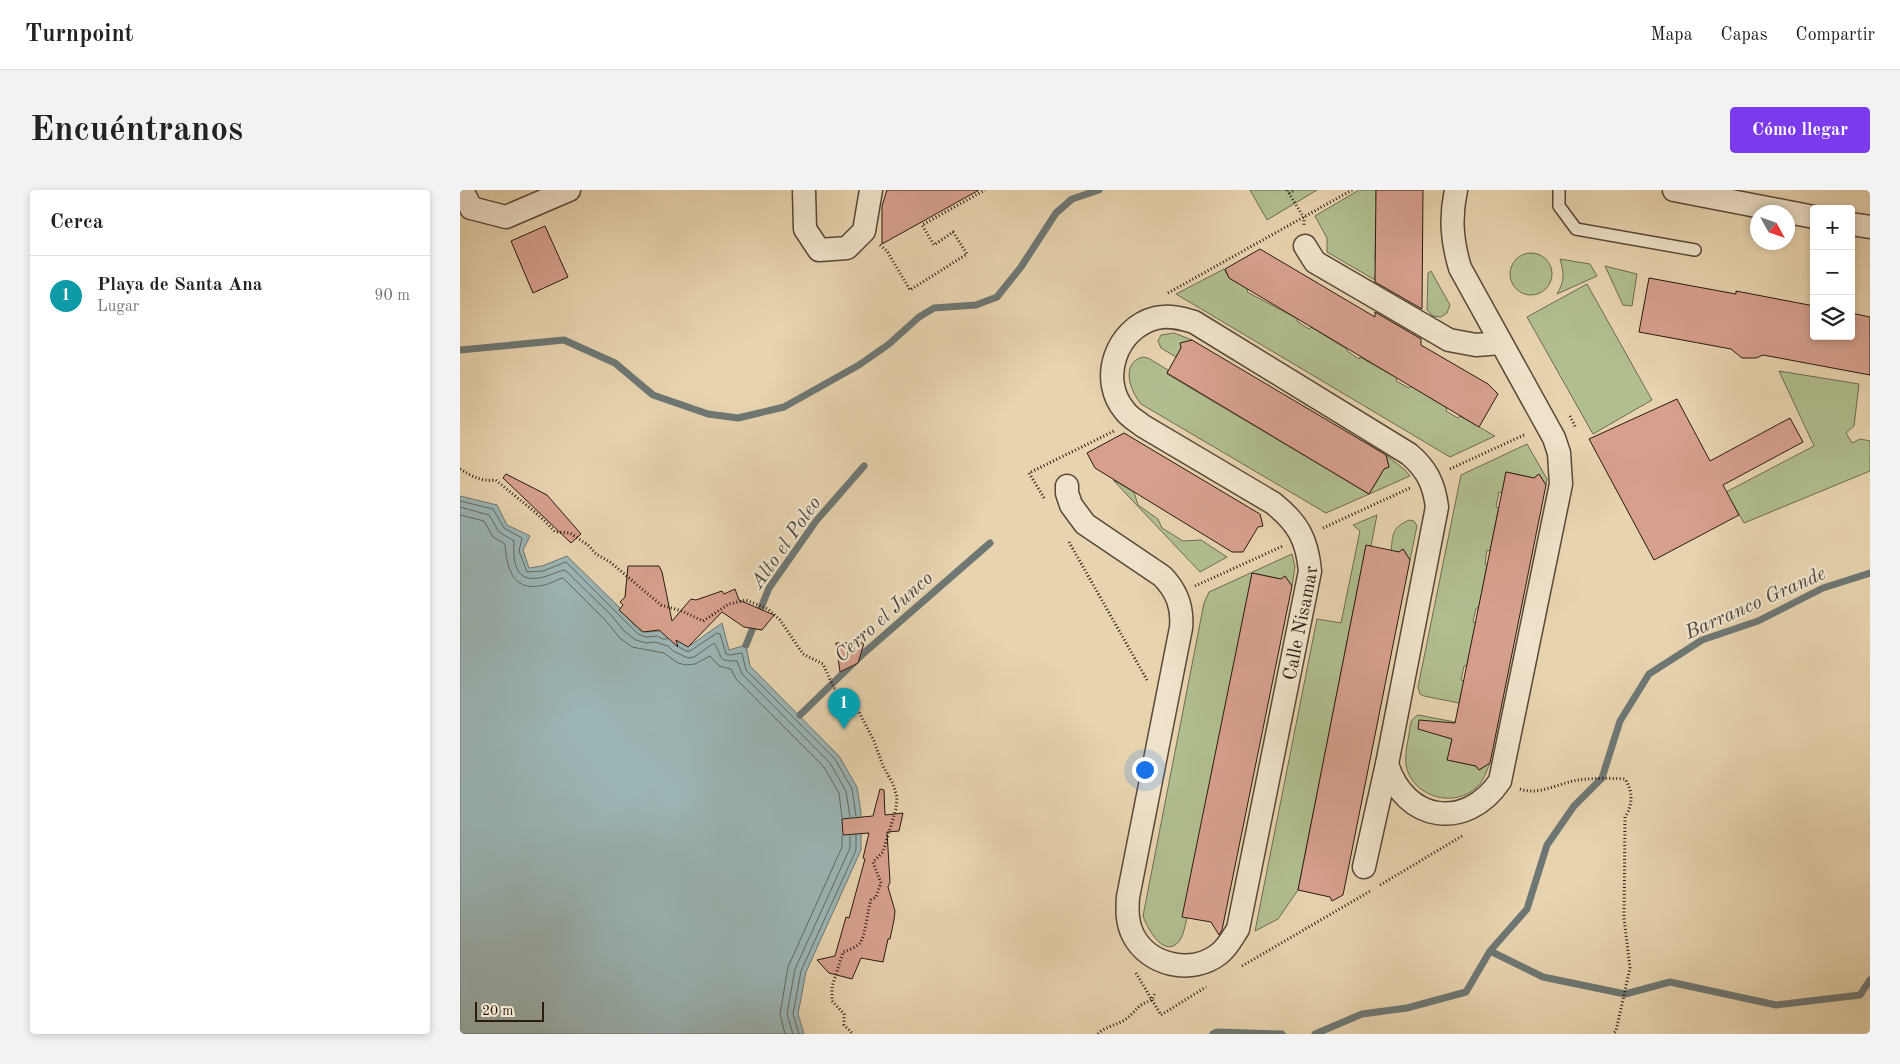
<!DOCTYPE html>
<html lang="es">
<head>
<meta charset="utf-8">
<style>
  :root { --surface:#fff; --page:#f2f2f2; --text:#222; --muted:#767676; --line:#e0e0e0; --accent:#7c3aed }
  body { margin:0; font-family:"Old Standard TT",serif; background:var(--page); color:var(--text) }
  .controls { position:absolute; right:15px; top:15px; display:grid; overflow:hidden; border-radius:5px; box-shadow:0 2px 8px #0003 }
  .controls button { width:45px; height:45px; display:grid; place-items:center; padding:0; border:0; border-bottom:1px solid var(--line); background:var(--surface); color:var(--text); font:25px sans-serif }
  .compass { position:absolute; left:1290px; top:15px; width:45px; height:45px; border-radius:50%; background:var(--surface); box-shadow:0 2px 8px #0003; rotate:130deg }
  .scale { position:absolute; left:15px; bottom:12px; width:69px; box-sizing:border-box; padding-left:5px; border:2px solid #2b1a12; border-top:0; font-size:14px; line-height:18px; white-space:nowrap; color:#2b1a12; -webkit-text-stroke:4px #efe2ca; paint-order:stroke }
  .you { position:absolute; left:684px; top:579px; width:18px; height:18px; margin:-12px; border:4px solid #fff; border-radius:50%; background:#1a73e8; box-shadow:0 0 0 8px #1a73e833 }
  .badge { display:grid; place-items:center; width:32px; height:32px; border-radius:50%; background:var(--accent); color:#fff; font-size:16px; font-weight:700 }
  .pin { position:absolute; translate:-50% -41px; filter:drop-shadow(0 1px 2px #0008) }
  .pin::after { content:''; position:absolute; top:26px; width:18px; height:15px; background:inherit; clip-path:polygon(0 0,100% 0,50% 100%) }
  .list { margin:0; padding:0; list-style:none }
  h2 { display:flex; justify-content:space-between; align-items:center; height:65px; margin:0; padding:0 20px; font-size:21px }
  h2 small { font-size:16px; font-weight:400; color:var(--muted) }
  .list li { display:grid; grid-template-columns:32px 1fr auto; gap:15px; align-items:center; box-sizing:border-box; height:80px; padding:0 20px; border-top:1px solid var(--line) }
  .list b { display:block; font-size:19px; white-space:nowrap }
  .list p { margin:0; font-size:16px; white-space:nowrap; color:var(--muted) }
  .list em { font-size:16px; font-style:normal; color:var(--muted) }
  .icon { flex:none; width:28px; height:28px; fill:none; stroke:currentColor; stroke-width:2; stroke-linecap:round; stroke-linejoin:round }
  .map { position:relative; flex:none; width:1410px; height:844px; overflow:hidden; border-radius:5px }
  header { display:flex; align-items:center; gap:30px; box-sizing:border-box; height:70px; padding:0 25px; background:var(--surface); border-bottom:1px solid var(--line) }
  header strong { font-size:24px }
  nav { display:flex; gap:28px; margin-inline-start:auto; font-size:18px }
  .intro { display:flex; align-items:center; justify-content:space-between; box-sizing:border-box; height:120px; padding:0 30px }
  h1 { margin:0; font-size:35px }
  .button { padding:12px 22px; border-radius:5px; background:var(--accent); color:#fff; font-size:18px; font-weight:700 }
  main { display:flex; gap:30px; padding:0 30px }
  aside { flex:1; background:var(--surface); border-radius:5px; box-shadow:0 2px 8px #0003 }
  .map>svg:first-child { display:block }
  .green { fill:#b1be8e; stroke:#6e6c50 }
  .water { fill:#9bb5b5; stroke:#6e7774 }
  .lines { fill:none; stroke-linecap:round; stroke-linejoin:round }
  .shore { stroke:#636864; stroke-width:1 }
  .stream { stroke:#6e7774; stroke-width:7 }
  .building { fill:#d7a08d; stroke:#2b1a12 }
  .lane-casing { stroke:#5a4839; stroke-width:14 }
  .street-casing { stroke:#5a4839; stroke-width:25 }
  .path { stroke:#2b1a12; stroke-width:3; stroke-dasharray:1 2.5; stroke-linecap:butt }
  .lane { stroke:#efe2ca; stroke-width:11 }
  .street { stroke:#efe2ca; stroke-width:22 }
  .labels { text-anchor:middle; stroke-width:4.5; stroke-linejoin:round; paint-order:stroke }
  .street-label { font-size:19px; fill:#2b1a12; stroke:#efe2ca }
  .water-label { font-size:20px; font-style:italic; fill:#4d4843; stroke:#efe2ca }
</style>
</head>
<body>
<header>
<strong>Turnpoint</strong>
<nav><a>Mapa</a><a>Capas</a><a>Compartir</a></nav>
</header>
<div class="intro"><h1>Encuéntranos</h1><a class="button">Cómo llegar</a></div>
<main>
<aside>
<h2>Cerca<small></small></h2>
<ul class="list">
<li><span class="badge" style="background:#0f9aa8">1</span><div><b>Playa de Santa Ana</b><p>Lugar</p></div><em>90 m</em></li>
</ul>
</aside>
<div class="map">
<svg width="1410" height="844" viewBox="0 0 1410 844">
  <rect width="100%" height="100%" fill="#e7d3ae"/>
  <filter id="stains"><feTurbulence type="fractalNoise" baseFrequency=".004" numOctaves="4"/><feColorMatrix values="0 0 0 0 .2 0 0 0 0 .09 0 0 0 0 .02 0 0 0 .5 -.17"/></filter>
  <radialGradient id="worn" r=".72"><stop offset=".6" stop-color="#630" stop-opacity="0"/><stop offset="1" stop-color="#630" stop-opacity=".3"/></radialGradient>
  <path class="green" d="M 790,0 L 857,0 L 807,30 Z
    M 899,0 L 916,0 L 916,11 L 919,12 L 916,28 L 915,70 L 918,70 L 917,86 L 915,86 L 915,90 L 867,62 L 867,48 L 855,26 Z
    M1050 84a21 21 0 1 1 42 0a21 21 0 1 1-42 0Z
    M 1100,69 L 1130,74 L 1137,86 L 1097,104 C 1105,91 1104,83 1100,69 Z
    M 1145,76 L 1177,84 L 1172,116 L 1163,115 Z
    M 764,79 L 769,88 L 788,99 L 787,102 L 838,129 L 837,131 L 849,139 L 851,137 L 885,158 L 887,159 L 887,161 L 899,169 L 900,167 L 937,188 L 936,191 L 949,198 L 951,196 L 987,218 L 986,221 L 998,228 L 1000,226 L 1035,246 L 990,267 L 716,104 Z
    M 971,81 L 990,115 L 987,123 L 981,127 L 973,126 L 967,120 L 968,83 Z
    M 1127,94 L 1192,210 L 1133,244 L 1067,127 Z
    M 714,143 L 732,150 L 721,158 L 716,167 L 701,158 L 698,151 L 701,145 Z
    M 683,167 L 688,168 L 708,180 L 707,184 L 909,304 L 924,279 L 929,277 L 926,265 L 945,280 L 950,286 L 866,323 L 681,214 C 670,201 660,173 683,167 Z
    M 1319,181 L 1399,194 L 1394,236 L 1386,243 L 1392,253 L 1400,249 L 1410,251 L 1410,281 L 1284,333 L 1266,302 L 1354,256 Z
    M 1067,254 L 1087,289 L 1086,295 L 1079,284 L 1074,288 L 1046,282 L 1042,303 L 1039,302 L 1036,317 L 1039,318 L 1038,321 L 1030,361 L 1027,360 L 1025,375 L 1027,375 L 1019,418 L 1016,418 L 1013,432 L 1016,433 L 1007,476 L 1004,476 L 1001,490 L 1004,491 L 999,513 L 964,506 L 960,504 L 958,497 L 1001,285 Z
    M 653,290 L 674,302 L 678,315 L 698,329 L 702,338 L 723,351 L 741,350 L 767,367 L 740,382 Z
    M 917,325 L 911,356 L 906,356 L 838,700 L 818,729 L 795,741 L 857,429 L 881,433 L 900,341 L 893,335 Z
    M 949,330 L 954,331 L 957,336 L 950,370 L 943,359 L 939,362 L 931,361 C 933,343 932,338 949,330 Z
    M 832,364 L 835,377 L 832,396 L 825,386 L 821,389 L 792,383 L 727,728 C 725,735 724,744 720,750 C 705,771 687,738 683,726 L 744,413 L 749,402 Z
    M 958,525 L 995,532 L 988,570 L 1016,576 L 1019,580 L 1030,573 C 1026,582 1024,590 1017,597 C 994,619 952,607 946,575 C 945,565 947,555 949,544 C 950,536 950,529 958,525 Z"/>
  <path class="water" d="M 0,306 L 37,315 L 47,335 L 70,346 L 63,360 L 69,378 L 82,376 L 107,366 L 160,418 L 173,434 L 181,441 L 187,442 L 211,440 L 228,457 L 262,433 L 269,460 L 286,455 L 290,476 L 379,566 L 397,597 L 401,622 L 401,660 L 346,782 L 338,824 L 344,844 L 0,844 Z"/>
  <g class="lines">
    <path class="shore" d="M 0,311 L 33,319 L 44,338 L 62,348 L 59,361 L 67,382 L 83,381 L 106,372 L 178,444 L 186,447 L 197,446 L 202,449 L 207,449
      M 0,317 L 29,325 L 39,342 L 54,351 C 53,374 55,396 87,386 C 93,384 99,381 105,380 L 152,426 L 164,441 L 176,450 L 186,453 L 195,452 L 208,456 L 213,461 L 228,468 L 234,467 L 254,453 C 264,467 255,471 277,471 L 282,484 L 370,573 L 386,601 L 390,627
      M 0,325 L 24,331 L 33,347 L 45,354 C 47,383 55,404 88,394 C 93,392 98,389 103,388 L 146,431 L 160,448 L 172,457 L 204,463 L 218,473 L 226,475 L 235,474 L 250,466 L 259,476 L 271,479 L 276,489 L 364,577 L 379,603 L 382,628
      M 219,457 L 226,461 L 230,461 L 257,443 L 260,444 L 266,464 L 270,465 L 282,463 L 286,480 L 375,569 L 392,599 L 396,626
      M 325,844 L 320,824 L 328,777 L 382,657 L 382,646
      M 333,844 L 327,824 L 335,779 L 390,658 L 390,646
      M 339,844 L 333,824 L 341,781 L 396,660 L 396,645"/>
    <path class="stream" d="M 0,160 L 104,150 L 155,173 L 193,205 L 248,224 L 278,228 L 324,217 L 399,175 L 429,154 L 459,127 L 474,118 L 516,115 L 537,107 L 561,77 L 596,23 L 612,9 L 639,0
      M 286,455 L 309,398 L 356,331 L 404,276
      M 340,525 L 405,462 L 530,353
      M 1030,761 L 1083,787 L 1165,804 L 1210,792 L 1316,815 L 1400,805 L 1410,790
      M 753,844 L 757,842 L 822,844
      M 855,844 L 902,824 L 947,818 L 1006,802 L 1030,761 L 1067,719 L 1087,655 L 1114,616 L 1142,588 L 1160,531 L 1189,484 L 1242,450 L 1298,431 L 1363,398 L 1410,383"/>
  </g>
  <path class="building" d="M 427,0 L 519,0 L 422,54 L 422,16 Z
    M 916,0 L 963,0 L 962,119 L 915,92 Z
    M 85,36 L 108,87 L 73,103 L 51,51 Z
    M 800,59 L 915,127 L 915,122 L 961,149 L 961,155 L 1028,194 L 1038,204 L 1019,237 L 769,88 L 765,79 Z
    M 1189,88 L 1276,104 L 1276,101 L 1354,116 L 1354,146 L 1391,146 L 1391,123 L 1410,127 L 1410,185 L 1303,165 L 1296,168 L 1282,168 L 1271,159 L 1179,142 Z
    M 732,150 L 926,265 L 929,277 L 924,279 L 909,304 L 707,183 L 721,158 L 720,153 Z
    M 1217,209 L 1250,271 L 1330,228 L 1343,252 L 1263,295 L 1279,325 L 1194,370 L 1129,249 Z
    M 664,243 L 800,324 L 803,336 L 798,337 L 783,362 L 772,362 L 635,278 L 627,263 Z
    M 1046,282 L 1074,288 L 1079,284 L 1086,295 L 1030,573 L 1019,580 L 1016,576 L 987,570 L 992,549 L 958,539 L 959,530 L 995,533 Z
    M 46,284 L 87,305 L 121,344 L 111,353 L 43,288 Z
    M 906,355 L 939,362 L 943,359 L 950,370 L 883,705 L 872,711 L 870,707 L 838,700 Z
    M 168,376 L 199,376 L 202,382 L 212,431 L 231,409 L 236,410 L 262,401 L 264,404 L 275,399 L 279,410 L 314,425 L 302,440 L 284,437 L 262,422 L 228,457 L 216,450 L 218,457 L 199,440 L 183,442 L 159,420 L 163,415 L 160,412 L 165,407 Z
    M 792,383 L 821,389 L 825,386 L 832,396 L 762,740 L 759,745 L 751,732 L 722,727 Z
    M 376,453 L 404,453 L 398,473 L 380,482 Z
    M 420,599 L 424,600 L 425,625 L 443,623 L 439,641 L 427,642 L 430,692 L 428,697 L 435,721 L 434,730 L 430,749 L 428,749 L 423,772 L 401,768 L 392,789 L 369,783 L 357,770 L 375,766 L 386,727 L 389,728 L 405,669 L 403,668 L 409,643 L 383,645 L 382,629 L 413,626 Z"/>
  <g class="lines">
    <g class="lane-casing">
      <path id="lane" d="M 1099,0 L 1099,16 L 1116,39 L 1235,60"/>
    </g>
    <g class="street-casing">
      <g id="street">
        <path d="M 2,0 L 11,18 L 46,27 L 109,0"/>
        <path d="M 344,0 L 345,39 L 359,60 L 387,58 L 404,41 L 411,0"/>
        <path d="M 1214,0 L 1354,27"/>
        <path d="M 1391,34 L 1410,37"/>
        <path d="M 845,56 L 855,72 L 989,150 L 1016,155 L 1041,153"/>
        <path id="s1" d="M 607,296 L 607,303 L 611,315 L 625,334 L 702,386 C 717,401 723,417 721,438 L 668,707 C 667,721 667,733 673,745 C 689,776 732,785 759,764 C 768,757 772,748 778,739 L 850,381 C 847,349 838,333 813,313 L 683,236 C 677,231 669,227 665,221 C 638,190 656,138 696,128 C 709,125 721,128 734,132 L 949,264 C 967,279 974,294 977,317 L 927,574 L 904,677"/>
        <path d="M 927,574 C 945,632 1006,641 1040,591 L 1101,294 L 1099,263 L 1094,248 L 1000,78 C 992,51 990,28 996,0"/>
      </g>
    </g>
    <path class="path" d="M 827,0 L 844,28 L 844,36
      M 829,3 L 835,0
      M 420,55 L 427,61 L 450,100 L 507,64 L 493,42 L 474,55 L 462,35 L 525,0
      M 708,103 L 892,0
      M 1110,226 L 1116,238
      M 0,279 C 12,286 21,292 36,290 C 55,307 78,322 95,342 L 110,343 L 128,355 L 136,364 L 150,372 L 201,415 L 222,421 L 243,431 L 269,414 L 286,410 L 308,419 L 320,430 L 343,464 L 363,474 L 374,498 L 398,520 L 414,551 L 423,576 L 433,594 L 437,607 L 436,619 L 423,662 L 413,672 L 421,693 L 416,707 L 411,710 C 407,721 406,745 400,753 C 397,757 389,760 383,762 L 372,797 L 372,811 L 384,824 L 384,835 L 393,844
      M 990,279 L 1066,244
      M 584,308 L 569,283 L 654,241
      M 863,338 L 950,298
      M 609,352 L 687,490
      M 735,396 L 823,356
      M 1060,599 C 1078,606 1099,593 1118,590 C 1133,588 1149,588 1165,589 C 1173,601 1173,615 1165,627 L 1164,728 L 1170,778 L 1156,841 L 1153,844
      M 920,695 L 1002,646
      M 782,776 L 912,700
      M 676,783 L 701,825 L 746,797
      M 638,844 C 645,836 658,835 666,829 C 678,820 675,816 692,810 L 695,803"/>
    <use href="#lane" class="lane"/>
    <use href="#street" class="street"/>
  </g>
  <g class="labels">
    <g class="street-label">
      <text dy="7" stroke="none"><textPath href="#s1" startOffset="950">Calle Nisamar</textPath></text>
    </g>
    <g class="water-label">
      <text transform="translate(325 352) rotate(-55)" y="7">Alto el Poleo</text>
      <text transform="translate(1295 412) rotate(-24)" y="7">Barranco Grande</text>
      <text transform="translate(423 426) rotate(-42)" y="7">Cerro el Junco</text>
    </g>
  </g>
  <rect width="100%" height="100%" filter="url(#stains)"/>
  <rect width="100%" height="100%" fill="url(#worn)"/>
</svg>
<div class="controls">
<button>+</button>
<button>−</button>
<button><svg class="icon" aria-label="layers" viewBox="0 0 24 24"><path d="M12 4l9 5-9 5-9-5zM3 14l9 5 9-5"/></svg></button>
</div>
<svg class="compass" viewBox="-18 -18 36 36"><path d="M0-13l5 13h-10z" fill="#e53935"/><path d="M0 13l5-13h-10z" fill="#767676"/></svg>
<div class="scale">20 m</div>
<div class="you"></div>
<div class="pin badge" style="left:384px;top:539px;background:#0f9aa8">1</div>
</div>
</main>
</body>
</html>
